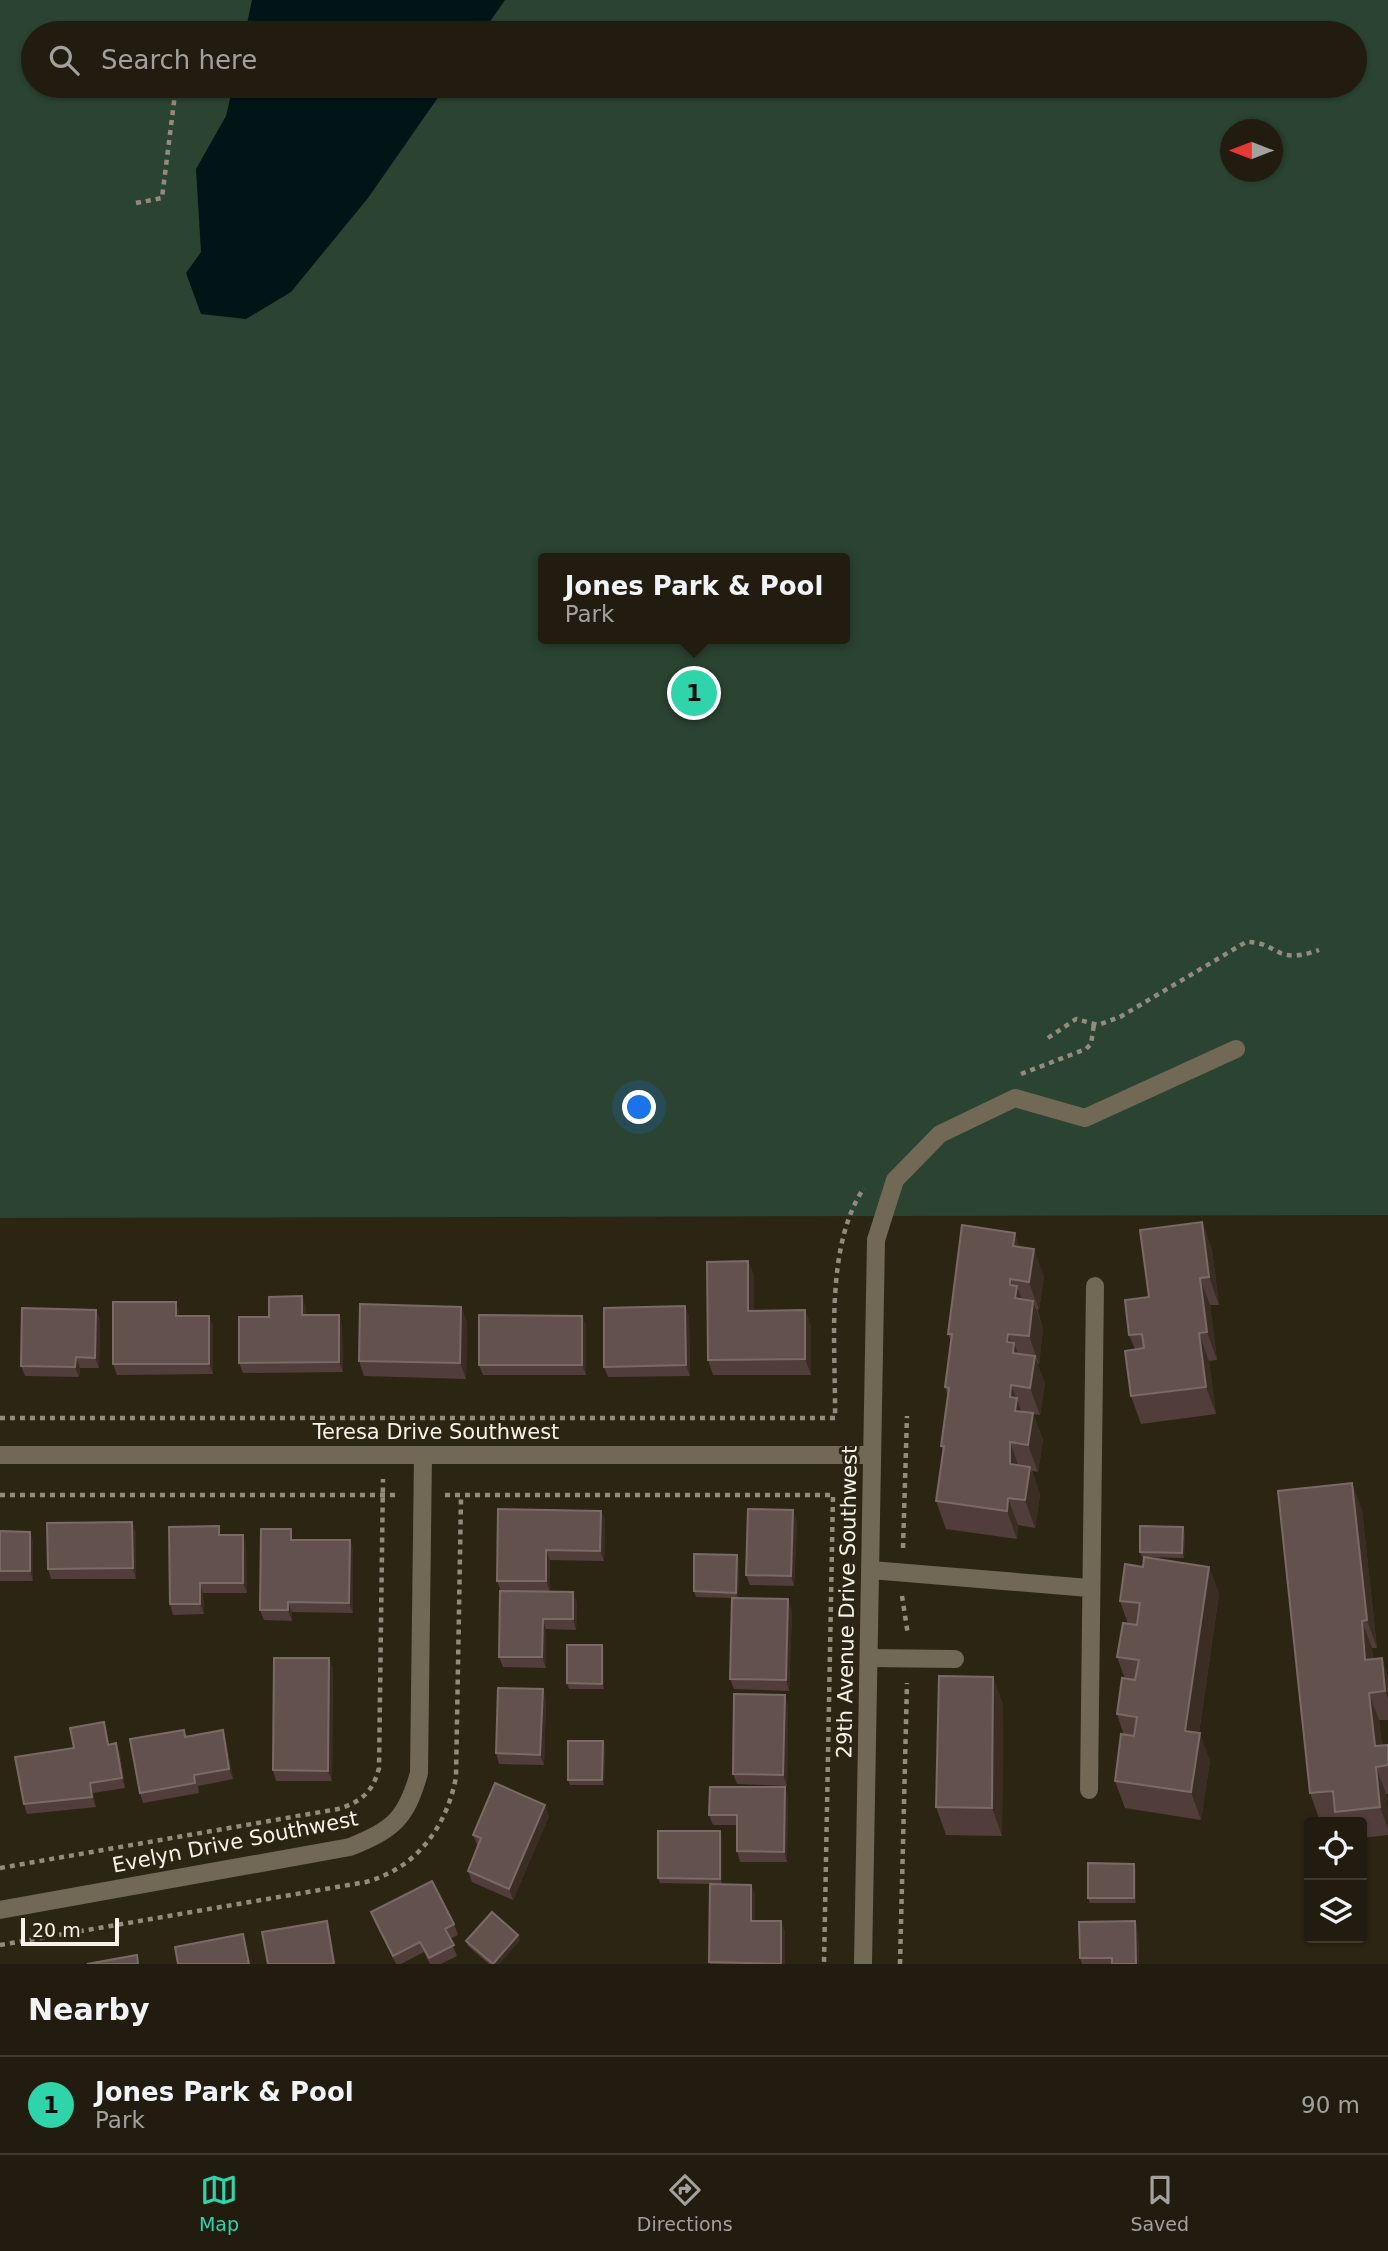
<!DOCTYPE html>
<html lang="en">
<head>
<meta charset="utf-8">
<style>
  :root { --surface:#211c0f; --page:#292518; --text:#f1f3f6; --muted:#a2a19e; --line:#3e3a2f; --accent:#2fd4aa }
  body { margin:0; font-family:"DejaVu Sans",sans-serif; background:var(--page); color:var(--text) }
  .controls { position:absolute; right:21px; bottom:21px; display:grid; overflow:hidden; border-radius:7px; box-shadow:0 2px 5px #0004 }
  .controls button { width:63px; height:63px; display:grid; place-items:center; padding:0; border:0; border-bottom:2px solid var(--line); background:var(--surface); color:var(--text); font:35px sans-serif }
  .compass { position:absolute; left:1220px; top:119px; width:63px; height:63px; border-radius:50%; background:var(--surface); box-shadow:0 2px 5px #0004; rotate:270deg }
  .scale { position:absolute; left:21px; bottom:18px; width:98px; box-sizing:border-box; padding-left:7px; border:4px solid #f7f3e8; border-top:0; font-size:19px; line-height:24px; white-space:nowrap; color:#f7f3e8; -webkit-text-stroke:5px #2c2514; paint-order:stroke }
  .you { position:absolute; left:640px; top:1108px; width:24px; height:24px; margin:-18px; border:5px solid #fff; border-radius:50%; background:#1a73e8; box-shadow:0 0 0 10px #1a73e833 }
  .badge { display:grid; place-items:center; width:46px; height:46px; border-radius:50%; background:var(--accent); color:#111; font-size:23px; font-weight:700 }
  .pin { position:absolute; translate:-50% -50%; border:4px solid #fff; box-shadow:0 2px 7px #0006 }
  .popup { position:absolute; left:538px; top:553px; width:312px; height:91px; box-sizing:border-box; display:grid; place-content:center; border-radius:7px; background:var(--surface); filter:drop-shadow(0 2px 5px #0005); font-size:23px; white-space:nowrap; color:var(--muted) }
  .popup b { font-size:26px; color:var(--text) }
  .popup::after { content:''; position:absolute; left:50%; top:100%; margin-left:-14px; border:14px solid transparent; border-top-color:var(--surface) }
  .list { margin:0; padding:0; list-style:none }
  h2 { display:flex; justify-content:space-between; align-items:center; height:91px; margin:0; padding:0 28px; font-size:30px }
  h2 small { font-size:23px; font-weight:400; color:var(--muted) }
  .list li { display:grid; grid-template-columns:46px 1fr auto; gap:21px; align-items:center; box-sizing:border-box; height:98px; padding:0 28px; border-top:2px solid var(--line) }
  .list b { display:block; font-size:26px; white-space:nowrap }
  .list p { margin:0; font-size:23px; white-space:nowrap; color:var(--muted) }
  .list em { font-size:23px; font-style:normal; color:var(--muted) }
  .icon { flex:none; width:38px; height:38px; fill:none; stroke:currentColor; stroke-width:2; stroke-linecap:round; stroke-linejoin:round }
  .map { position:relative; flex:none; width:1388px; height:1964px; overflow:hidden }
  .search { position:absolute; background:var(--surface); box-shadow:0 2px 5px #0004; left:21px; right:21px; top:21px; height:77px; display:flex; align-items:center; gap:18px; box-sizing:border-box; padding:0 24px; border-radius:38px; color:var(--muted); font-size:26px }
  .sheet { height:189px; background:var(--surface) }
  nav { display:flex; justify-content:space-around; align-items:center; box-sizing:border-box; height:98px; border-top:2px solid var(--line); background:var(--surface); font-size:19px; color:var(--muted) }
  nav a { display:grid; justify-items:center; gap:4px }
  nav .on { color:var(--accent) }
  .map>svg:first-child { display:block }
  .green { fill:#2b4331; fill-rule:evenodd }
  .water { fill:#011516 }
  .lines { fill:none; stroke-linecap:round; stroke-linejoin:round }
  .path { stroke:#928c7e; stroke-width:4.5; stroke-dasharray:5 5; stroke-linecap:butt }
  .lane { stroke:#716955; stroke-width:18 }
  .street { stroke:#716955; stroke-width:18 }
  .wall { fill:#513e3b }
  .shaded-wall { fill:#3b2c24 }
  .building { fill:#63514e; stroke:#7a6a66; stroke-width:2 }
  .labels { text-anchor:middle; stroke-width:6; stroke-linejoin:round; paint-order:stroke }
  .street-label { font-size:21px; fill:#f7f3e8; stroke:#2c2514 }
</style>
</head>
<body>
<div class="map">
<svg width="1388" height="1964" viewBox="0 0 1388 1964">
  <rect width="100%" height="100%" fill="#2c2514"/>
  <path class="green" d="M 0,0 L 1388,0 L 1388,1215 L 0,1218 ZM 33,33 L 1355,33 L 1355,86 L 33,86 ZM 1230,130 L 1272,130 L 1272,172 L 1230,172 ZM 544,558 L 844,558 L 844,639 L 544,639 Z"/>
  <path class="water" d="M 252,0 L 505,0 L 482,33 L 245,33 Z
    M 233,86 L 446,86 L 368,198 L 291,292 L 246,319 L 201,314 L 186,273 L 201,252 L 196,169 L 226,116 Z"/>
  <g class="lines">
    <path class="path" d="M 136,203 L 162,198 L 176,86
      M 1048,1038 L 1076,1019 L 1098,1025 L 1120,1017 L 1246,942 C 1280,942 1274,966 1319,950
      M 1021,1074 L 1086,1049 L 1091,1044 L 1094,1024
      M 0,1418 L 835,1418 C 836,1348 824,1247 864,1188
      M 0,1495 L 398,1495
      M 445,1495 L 833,1495 L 824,1964
      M 903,1548 L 907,1416
      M 902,1596 L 908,1635
      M 0,1868 L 338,1809 C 361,1802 373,1792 379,1768 L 383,1479
      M 0,1945 L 366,1882 C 417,1868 447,1826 456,1777 L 461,1499
      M 900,1964 L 907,1683"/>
    <path class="lane" d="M 876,1240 L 895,1180 L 940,1134 L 1015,1098 L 1085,1118 L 1236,1049
      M 871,1570 L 1089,1588
      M 870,1658 L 955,1659
      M 1089,1790 L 1095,1286"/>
    <path class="street" d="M 0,1455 L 872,1455
      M 0,1910 L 350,1847 C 394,1829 406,1819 419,1773 L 423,1455
      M 863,1964 L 876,1240"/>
  </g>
  <path class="wall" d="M 1202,1222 L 1212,1250 L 1219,1305 L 1210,1305 L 1217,1360 L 1209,1361 L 1216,1414 L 1141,1424 L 1131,1396 L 1135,1349 L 1129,1335 Z
    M 1020,1247 L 1044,1276 L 1039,1310 L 1037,1309 L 1043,1329 L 1039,1364 L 1037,1364 L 1045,1383 L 1040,1415 L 1033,1414 L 1043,1440 L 1038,1472 L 1032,1471 L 1040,1495 L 1035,1528 L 1018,1525 L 1017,1539 L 946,1529 L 936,1501 L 943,1452 L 941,1446 L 948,1396 L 945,1387 L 951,1341 L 948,1334 Z
    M 748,1261 L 754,1276 L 754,1311 L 805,1310 L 811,1326 L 811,1375 L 713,1375 L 708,1360 Z
    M 176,1302 L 179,1312 L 179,1316 L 209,1316 L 213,1326 L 213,1374 L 117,1375 L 113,1364 Z
    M 685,1306 L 689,1317 L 690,1376 L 608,1377 L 604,1367 Z
    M 306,1307 L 306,1315 L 339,1315 L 342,1325 L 343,1372 L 243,1373 L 239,1363 L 269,1317 Z
    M 461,1307 L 467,1322 L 466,1379 L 364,1376 L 359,1361 Z
    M 96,1310 L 100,1320 L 99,1368 L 80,1368 L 79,1377 L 25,1376 L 21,1366 Z
    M 582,1316 L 586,1326 L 586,1375 L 483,1375 L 479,1365 Z
    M 1352,1483 L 1362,1510 L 1377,1648 L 1372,1648 L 1373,1659 L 1388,1675 L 1388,1720 L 1379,1720 L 1382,1745 L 1388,1745 L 1388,1794 L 1386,1794 L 1388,1814 L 1388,1835 L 1362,1838 L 1362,1822 L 1339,1822 L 1337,1819 L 1320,1821 L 1310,1793 Z
    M 601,1511 L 605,1521 L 604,1561 L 550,1560 L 550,1591 L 577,1602 L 576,1630 L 546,1629 L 546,1668 L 503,1667 L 499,1657 L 501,1591 L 497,1581 Z
    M 797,1521 L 794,1586 L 750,1585 L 746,1575 Z
    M 0,1531 L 30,1532 L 33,1543 L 33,1581 L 0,1581 Z
    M 136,1532 L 136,1579 L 51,1579 L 48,1569 Z
    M 1185,1532 L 1184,1558 L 1146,1557 L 1209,1567 L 1219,1594 L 1199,1733 L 1210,1761 L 1201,1820 L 1125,1808 L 1115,1781 L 1124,1735 L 1117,1714 L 1125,1679 L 1117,1657 L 1128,1624 L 1120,1601 L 1143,1567 L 1144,1557 L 1142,1557 L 1140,1552 Z
    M 223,1535 L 246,1545 L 247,1593 L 203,1593 L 204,1614 L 173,1615 L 170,1604 Z
    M 295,1540 L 350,1540 L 353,1550 L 353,1613 L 292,1612 L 292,1621 L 264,1620 L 260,1610 Z
    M 737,1555 L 739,1560 L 738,1598 L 792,1610 L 789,1691 L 734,1689 L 730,1679 L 732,1598 L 696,1597 L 694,1591 Z
    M 602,1645 L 604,1650 L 604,1689 L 569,1689 L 567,1683 Z
    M 333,1668 L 332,1781 L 276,1781 L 273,1770 Z
    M 993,1677 L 1003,1705 L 1002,1836 L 946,1835 L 936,1807 Z
    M 546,1700 L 544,1765 L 499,1764 L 496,1753 Z
    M 788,1705 L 787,1786 L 737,1784 L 733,1774 Z
    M 104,1722 L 107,1733 L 109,1745 L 120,1754 L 125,1788 L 93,1793 L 96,1807 L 27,1814 L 24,1804 Z
    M 184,1730 L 187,1737 L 226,1741 L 233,1779 L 198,1786 L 199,1793 L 143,1803 L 140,1793 Z
    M 605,1746 L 604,1785 L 570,1785 L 568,1780 Z
    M 785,1787 L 788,1798 L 787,1862 L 740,1862 L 737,1851 L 737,1825 L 713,1825 L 709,1815 Z
    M 549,1816 L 513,1900 L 472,1882 L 468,1871 L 478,1846 L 477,1845 L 473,1835 Z
    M 722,1836 L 722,1884 L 751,1885 L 755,1895 L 755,1921 L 781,1921 L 785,1932 L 785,1964 L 710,1964 L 710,1884 L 660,1883 L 658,1878 Z
    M 1136,1869 L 1136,1903 L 1090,1903 L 1088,1898 Z
    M 371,1912 L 454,1924 L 458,1935 L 450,1939 L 457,1956 L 441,1964 L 430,1964 L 424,1952 L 401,1964 L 396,1964 L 375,1923 Z
    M 1138,1931 L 1139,1964 L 1082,1964 L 1080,1958 Z
    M 520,1940 L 499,1964 L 489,1964 L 468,1946 L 466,1941 Z"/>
  <path class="shaded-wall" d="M 1202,1222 L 1212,1250 L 1219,1305 L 1209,1277 Z
    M 1015,1233 L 1025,1261 L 1013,1246 Z
    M 1034,1249 L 1044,1276 L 1039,1310 L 1029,1282 Z
    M 748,1261 L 754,1276 L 754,1326 L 748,1311 Z
    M 1200,1278 L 1210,1305 L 1217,1360 L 1207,1332 Z
    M 1010,1279 L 1015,1294 L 1017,1286 L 1027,1313 L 1025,1326 L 1010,1285 Z
    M 302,1296 L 306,1307 L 306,1325 L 302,1315 Z
    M 1033,1301 L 1043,1329 L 1039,1364 L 1029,1336 Z
    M 176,1302 L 179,1312 L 179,1326 L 176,1316 Z
    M 685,1306 L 689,1317 L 690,1376 L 686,1365 Z
    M 461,1307 L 467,1322 L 466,1379 L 460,1363 Z
    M 96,1310 L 100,1320 L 99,1368 L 95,1358 Z
    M 805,1310 L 811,1326 L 811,1375 L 805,1359 Z
    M 339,1315 L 342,1325 L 343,1372 L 339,1362 Z
    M 209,1316 L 213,1326 L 213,1374 L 209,1364 Z
    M 582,1316 L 586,1326 L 586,1375 L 582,1365 Z
    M 1199,1333 L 1209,1361 L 1216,1414 L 1206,1387 Z
    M 1008,1334 L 1013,1349 L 1014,1343 L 1024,1370 L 1007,1342 Z
    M 1035,1356 L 1045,1383 L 1040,1415 L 1030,1388 Z
    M 76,1357 L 80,1368 L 79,1377 L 75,1367 Z
    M 1011,1385 L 1027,1425 L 1025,1438 L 1010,1397 Z
    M 1033,1413 L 1043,1440 L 1038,1472 L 1028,1445 Z
    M 1010,1442 L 1020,1470 L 1010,1464 Z
    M 1030,1467 L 1040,1495 L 1035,1528 L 1025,1500 Z
    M 1352,1483 L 1362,1510 L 1377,1648 L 1367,1620 Z
    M 1008,1498 L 1018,1525 L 1017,1539 L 1007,1511 Z
    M 793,1510 L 797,1521 L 794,1586 L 791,1576 Z
    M 601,1511 L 605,1521 L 604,1561 L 600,1551 Z
    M 132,1522 L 136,1532 L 136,1579 L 133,1568 Z
    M 1183,1527 L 1185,1532 L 1184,1558 L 1182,1553 Z
    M 30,1532 L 33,1543 L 33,1581 L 30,1571 Z
    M 243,1535 L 246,1545 L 247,1593 L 243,1583 Z
    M 350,1540 L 353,1550 L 353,1613 L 349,1603 Z
    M 546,1550 L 550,1560 L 550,1592 L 546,1581 Z
    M 737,1555 L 739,1560 L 738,1598 L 736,1593 Z
    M 1209,1567 L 1219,1594 L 1195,1759 L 1185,1731 Z
    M 200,1583 L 203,1593 L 204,1614 L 200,1604 Z
    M 573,1592 L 577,1602 L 576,1630 L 573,1619 Z
    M 788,1599 L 792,1610 L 789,1691 L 786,1680 Z
    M 288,1602 L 292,1612 L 292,1621 L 288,1610 Z
    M 543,1619 L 546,1629 L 546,1668 L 542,1657 Z
    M 1362,1621 L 1372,1648 L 1375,1687 L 1365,1660 Z
    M 602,1645 L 604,1650 L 604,1689 L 602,1684 Z
    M 329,1658 L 333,1668 L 332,1781 L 328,1771 Z
    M 1382,1658 L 1388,1675 L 1388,1699 L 1385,1691 Z
    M 993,1677 L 1003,1705 L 1002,1836 L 992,1808 Z
    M 543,1689 L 546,1700 L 544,1765 L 540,1755 Z
    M 1369,1693 L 1379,1720 L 1384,1766 L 1375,1746 Z
    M 785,1695 L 788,1705 L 787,1786 L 783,1775 Z
    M 104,1722 L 107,1733 L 111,1755 L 108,1745 Z
    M 223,1730 L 226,1741 L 233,1779 L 229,1769 Z
    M 1200,1733 L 1210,1761 L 1201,1820 L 1191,1792 Z
    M 603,1741 L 605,1746 L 604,1785 L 602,1780 Z
    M 116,1743 L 120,1754 L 125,1788 L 122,1778 Z
    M 1376,1767 L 1386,1794 L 1388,1814 L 1388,1829 L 1380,1807 Z
    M 90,1783 L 93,1793 L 96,1807 L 92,1797 Z
    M 785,1787 L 788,1798 L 787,1862 L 784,1852 Z
    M 545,1805 L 549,1816 L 513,1900 L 509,1889 Z
    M 720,1831 L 722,1836 L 722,1884 L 720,1879 Z
    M 1134,1864 L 1136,1869 L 1136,1903 L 1134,1898 Z
    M 751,1885 L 755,1895 L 755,1931 L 751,1921 Z
    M 327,1921 L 330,1932 L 336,1964 L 334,1964 Z
    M 781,1921 L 785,1932 L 785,1964 L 781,1964 Z
    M 1135,1921 L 1138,1931 L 1139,1964 L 1136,1964 Z
    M 243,1934 L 246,1944 L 250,1964 L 249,1964 Z
    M 518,1935 L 520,1940 L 499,1964 L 493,1964 Z"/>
  <path class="building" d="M 1202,1222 L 1209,1277 L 1200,1278 L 1207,1332 L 1199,1333 L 1206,1387 L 1131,1396 L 1125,1351 L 1144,1348 L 1142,1334 L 1129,1335 L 1125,1300 L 1149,1297 L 1140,1230 Z
    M 962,1225 L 1015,1233 L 1013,1246 L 1034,1249 L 1029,1282 L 1010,1279 L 1010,1285 L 1017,1286 L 1015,1298 L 1033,1301 L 1029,1336 L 1008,1334 L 1007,1342 L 1014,1343 L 1013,1353 L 1035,1356 L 1030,1388 L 1011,1385 L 1010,1397 L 1017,1398 L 1015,1411 L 1033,1413 L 1028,1445 L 1010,1442 L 1010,1464 L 1030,1467 L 1025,1500 L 1008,1498 L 1007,1511 L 936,1501 L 944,1446 L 941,1446 L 949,1388 L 945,1387 L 952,1334 L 948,1334 Z
    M 748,1261 L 748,1311 L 805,1310 L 805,1359 L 708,1360 L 707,1262 Z
    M 302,1296 L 302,1315 L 339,1315 L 339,1362 L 239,1363 L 239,1317 L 269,1317 L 269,1297 Z
    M 113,1302 L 176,1302 L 176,1316 L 209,1316 L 209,1364 L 113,1364 Z
    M 360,1304 L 461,1307 L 460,1363 L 359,1361 Z
    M 685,1306 L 686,1365 L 604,1367 L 604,1308 Z
    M 22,1308 L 96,1310 L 95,1358 L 76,1357 L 75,1367 L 21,1366 Z
    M 479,1315 L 582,1316 L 582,1365 L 479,1365 Z
    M 1352,1483 L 1367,1620 L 1362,1621 L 1365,1660 L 1382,1658 L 1385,1691 L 1369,1693 L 1375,1746 L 1388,1745 L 1388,1765 L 1376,1767 L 1380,1807 L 1335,1812 L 1333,1791 L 1310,1793 L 1278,1491 Z
    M 498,1509 L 601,1511 L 600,1551 L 546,1550 L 546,1581 L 497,1581 Z
    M 748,1509 L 793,1510 L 791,1576 L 746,1575 Z
    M 132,1522 L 133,1568 L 48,1569 L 47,1523 Z
    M 219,1526 L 219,1535 L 243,1535 L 243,1583 L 200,1583 L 200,1604 L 170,1604 L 169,1527 Z
    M 1140,1526 L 1183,1527 L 1182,1553 L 1140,1552 Z
    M 261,1529 L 291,1529 L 291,1540 L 350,1540 L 349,1603 L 288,1602 L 288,1610 L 260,1610 Z
    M 0,1531 L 30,1532 L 30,1571 L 0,1571 Z
    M 694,1554 L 737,1555 L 736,1593 L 694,1591 Z
    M 1144,1557 L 1209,1567 L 1185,1731 L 1200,1733 L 1191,1792 L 1115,1781 L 1121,1734 L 1134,1736 L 1137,1717 L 1117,1714 L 1122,1678 L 1135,1680 L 1139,1660 L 1117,1657 L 1123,1623 L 1137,1625 L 1140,1603 L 1120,1601 L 1125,1564 L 1143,1567 Z
    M 500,1591 L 573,1592 L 573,1619 L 543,1619 L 542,1657 L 499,1657 Z
    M 732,1598 L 788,1599 L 786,1680 L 730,1679 Z
    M 567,1645 L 602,1645 L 602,1684 L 567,1683 Z
    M 274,1658 L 329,1658 L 328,1771 L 273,1770 Z
    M 939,1676 L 993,1677 L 992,1808 L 936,1807 Z
    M 498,1688 L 543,1689 L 540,1755 L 496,1753 Z
    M 734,1694 L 785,1695 L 783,1775 L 733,1774 Z
    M 104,1722 L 108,1745 L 116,1743 L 122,1778 L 90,1783 L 92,1797 L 24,1804 L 15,1757 L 74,1748 L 70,1728 Z
    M 184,1730 L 185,1737 L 223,1730 L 229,1769 L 194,1775 L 195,1783 L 140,1793 L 130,1739 Z
    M 568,1741 L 603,1741 L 602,1780 L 568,1780 Z
    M 495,1783 L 545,1805 L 509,1889 L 468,1871 L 481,1838 L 473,1835 Z
    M 710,1787 L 785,1787 L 784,1852 L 737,1851 L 737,1815 L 709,1815 Z
    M 658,1831 L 720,1831 L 720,1879 L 658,1878 Z
    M 1088,1863 L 1134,1864 L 1134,1898 L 1088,1898 Z
    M 432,1881 L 454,1924 L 445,1929 L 454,1945 L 429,1958 L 420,1942 L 393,1956 L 371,1912 Z
    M 710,1884 L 751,1885 L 751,1921 L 781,1921 L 781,1964 L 709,1962 Z
    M 492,1912 L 518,1935 L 493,1964 L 466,1941 Z
    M 327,1921 L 334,1964 L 268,1964 L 262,1932 Z
    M 1135,1921 L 1136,1964 L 1112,1964 L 1112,1958 L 1080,1958 L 1079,1922 Z
    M 243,1934 L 249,1964 L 178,1964 L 175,1947 Z
    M 137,1955 L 138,1964 L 87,1964 Z"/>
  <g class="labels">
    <g class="street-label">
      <text x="436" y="1439">Teresa Drive Southwest</text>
      <text transform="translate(847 1602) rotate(-89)" y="7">29th Avenue Drive Southwest</text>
      <text transform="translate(235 1842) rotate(-11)" y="7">Evelyn Drive Southwest</text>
    </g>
  </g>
</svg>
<div class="controls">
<button><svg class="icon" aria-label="locate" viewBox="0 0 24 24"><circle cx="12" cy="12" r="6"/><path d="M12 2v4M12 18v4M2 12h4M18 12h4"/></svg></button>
<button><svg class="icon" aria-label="layers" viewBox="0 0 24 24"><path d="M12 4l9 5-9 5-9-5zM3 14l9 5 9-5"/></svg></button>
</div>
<svg class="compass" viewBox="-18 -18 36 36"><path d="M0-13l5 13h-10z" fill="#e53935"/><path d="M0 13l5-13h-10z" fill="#a2a19e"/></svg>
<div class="scale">20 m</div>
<div class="you"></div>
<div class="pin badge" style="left:694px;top:693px">1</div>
<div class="popup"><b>Jones Park &amp; Pool</b>Park</div>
<div class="search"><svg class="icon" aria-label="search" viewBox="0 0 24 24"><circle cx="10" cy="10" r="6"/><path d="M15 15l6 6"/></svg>Search here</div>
</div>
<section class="sheet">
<h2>Nearby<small></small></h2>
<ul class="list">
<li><span class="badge">1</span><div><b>Jones Park &amp; Pool</b><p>Park</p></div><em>90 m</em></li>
</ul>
</section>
<nav>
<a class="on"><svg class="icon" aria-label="map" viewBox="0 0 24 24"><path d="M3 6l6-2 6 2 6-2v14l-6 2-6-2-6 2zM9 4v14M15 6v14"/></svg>Map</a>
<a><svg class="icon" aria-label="directions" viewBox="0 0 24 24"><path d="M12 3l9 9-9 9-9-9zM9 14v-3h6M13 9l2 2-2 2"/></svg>Directions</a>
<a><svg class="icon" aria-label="saved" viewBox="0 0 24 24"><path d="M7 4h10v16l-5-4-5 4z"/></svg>Saved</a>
</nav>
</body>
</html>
